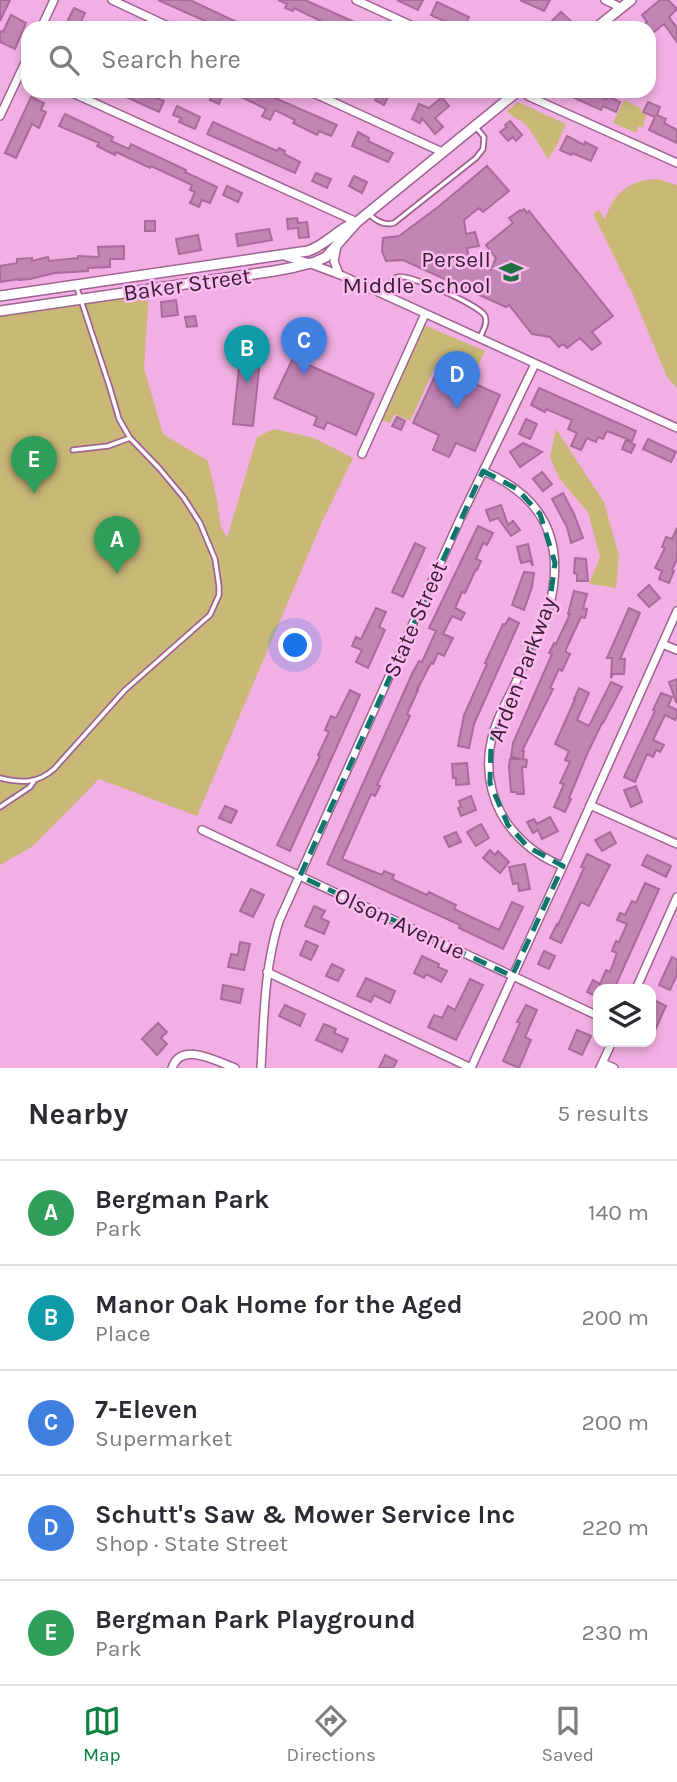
<!DOCTYPE html>
<html lang="en">
<head>
<meta charset="utf-8">
<style>
  :root { --surface:#fff; --page:#f7f7f7; --text:#2b2b33; --muted:#7c7c81; --line:#e1e1e2; --accent:#0b8043 }
  body { margin:0; font-family:Karla,sans-serif; background:var(--page); color:var(--text) }
  .controls { position:absolute; right:21px; bottom:21px; display:grid; overflow:hidden; border-radius:14px; box-shadow:0 4px 10px #0003 }
  .controls button { width:63px; height:63px; display:grid; place-items:center; padding:0; border:0; border-bottom:2px solid var(--line); background:var(--surface); color:var(--text); font:35px sans-serif }
  .you { position:absolute; left:296px; top:646px; width:24px; height:24px; margin:-18px; border:5px solid #fff; border-radius:50%; background:#1a73e8; box-shadow:0 0 0 10px #1a73e833 }
  .badge { display:grid; place-items:center; width:46px; height:46px; border-radius:50%; background:var(--accent); color:#fff; font-size:23px; font-weight:700 }
  .pin { position:absolute; translate:-50% -58px; filter:drop-shadow(0 2px 4px #0008) }
  .pin::after { content:''; position:absolute; top:37px; width:24px; height:21px; background:inherit; clip-path:polygon(0 0,100% 0,50% 100%) }
  .list { margin:0; padding:0; list-style:none }
  h2 { display:flex; justify-content:space-between; align-items:center; height:91px; margin:0; padding:0 28px; font-size:30px }
  h2 small { font-size:23px; font-weight:400; color:var(--muted) }
  .list li { display:grid; grid-template-columns:46px 1fr auto; gap:21px; align-items:center; box-sizing:border-box; height:105px; padding:0 28px; border-top:2px solid var(--line) }
  .list b { display:block; font-size:26px; white-space:nowrap }
  .list p { margin:0; font-size:23px; white-space:nowrap; color:var(--muted) }
  .list em { font-size:23px; font-style:normal; color:var(--muted) }
  .icon { flex:none; width:38px; height:38px; fill:none; stroke:currentColor; stroke-width:2; stroke-linecap:round; stroke-linejoin:round }
  .map { position:relative; flex:none; width:677px; height:1068px; overflow:hidden }
  .search { position:absolute; background:var(--surface); box-shadow:0 4px 10px #0003; left:21px; right:21px; top:21px; height:77px; display:flex; align-items:center; gap:18px; box-sizing:border-box; padding:0 24px; border-radius:21px; color:var(--muted); font-size:26px }
  .sheet { height:616px; background:var(--surface) }
  nav { display:flex; justify-content:space-around; align-items:center; box-sizing:border-box; height:98px; border-top:2px solid var(--line); background:var(--surface); font-size:19px; color:var(--muted) }
  nav a { display:grid; justify-items:center; gap:4px }
  nav .on { color:var(--accent) }
  .map>svg:first-child { display:block }
  .green { fill:#cab877 }
  .building { fill:#c283b5; stroke:#a86b9c; stroke-width:2 }
  .lines { fill:none; stroke-linecap:round; stroke-linejoin:round }
  .service-casing { stroke:#9f6293; stroke-width:7 }
  .minor-casing { stroke:#9f6293; stroke-width:10 }
  .tertiary-casing { stroke:#9f6293; stroke-width:12 }
  .service { stroke:#fff; stroke-width:3.5 }
  .minor { stroke:#fff; stroke-width:7 }
  .tertiary { stroke:#fff; stroke-width:9 }
  .marked { fill:none; stroke:#0f766e; stroke-width:5; stroke-dasharray:14 9; stroke-linejoin:round }
  .labels { text-anchor:middle; stroke-width:5; stroke-linejoin:round; paint-order:stroke }
  .poi-label { font-size:23px; fill:#361d31; stroke:#ffbcf1; text-anchor:end }
  .street-label { font-size:23px; fill:#361d31; stroke:#ffbcf1 }
</style>
</head>
<body>
<div class="map">
<svg width="677" height="1068" viewBox="0 0 677 1068">
  <rect width="100%" height="100%" fill="#f1afe3"/>
  <path class="green" d="M 624,100 L 641,108 L 641,112 L 646,115 L 643,128 L 639,126 L 636,133 L 613,123 Z
    M 518,102 L 566,124 L 554,151 L 553,151 L 548,159 C 541,148 531,128 521,121 C 515,117 513,118 507,111 Z
    M 658,179 L 677,185 L 677,388 L 667,377 L 633,295 L 593,214 L 599,210 L 605,220 C 612,194 631,179 658,179 Z
    M 149,291 L 144,368 L 163,434 L 208,461 L 217,500 L 221,527 L 227,538 L 257,437 L 274,429 L 314,438 L 353,458 L 322,522 L 197,816 L 99,779 L 33,846 L 0,865 L 0,313 Z
    M 424,325 L 485,351 L 474,374 L 438,360 L 410,421 L 394,414 L 390,423 L 381,420 Z
    M 556,429 L 604,502 L 619,556 L 616,588 L 589,584 L 600,557 L 588,512 L 559,478 L 550,457 Z"/>
  <path class="building" d="M 1,0 L 10,0 L 0,21 L 0,3 Z
    M 158,0 L 190,0 L 249,28 L 221,28 Z
    M 278,0 L 305,0 L 368,28 L 335,28 L 294,8 L 293,11 L 285,8 L 287,4 Z
    M 397,0 L 423,0 L 418,10 Z
    M 520,0 L 550,0 L 544,11 Z
    M 660,0 L 668,0 L 677,9 L 669,17 L 677,28 L 677,42 L 664,24 L 649,36 L 649,28 L 639,28 L 647,22 L 642,15 Z
    M 437,2 L 469,17 L 463,28 L 459,28 L 431,15 Z
    M 74,8 L 85,13 L 78,28 L 66,24 Z
    M 561,12 L 571,21 L 565,28 L 553,28 L 549,24 Z
    M 11,15 L 26,23 L 15,49 L 0,42 L 0,31 L 3,32 Z
    M 113,91 L 142,91 L 164,101 L 159,112 Z
    M 197,91 L 224,91 L 219,104 L 210,100 L 211,97 Z
    M 229,91 L 259,91 L 337,125 L 331,136 L 319,131 L 317,135 L 293,123 L 295,120 L 275,110 L 270,120 L 262,116 L 266,109 Z
    M 379,91 L 390,93 L 384,105 L 375,100 Z
    M 559,91 L 588,91 L 606,99 L 608,96 L 620,102 L 616,112 L 603,106 L 601,110 Z
    M 31,97 L 44,103 L 41,110 L 46,112 L 39,128 L 32,124 L 16,158 L 5,153 Z
    M 442,97 L 449,106 L 435,118 L 443,127 L 435,134 L 422,118 L 420,123 L 412,119 L 419,104 L 429,108 Z
    M 648,102 L 660,107 L 657,115 L 666,119 L 664,123 L 677,130 L 677,143 L 649,130 L 655,117 L 643,112 Z
    M 177,106 L 200,117 L 195,129 L 179,122 L 181,118 L 173,115 Z
    M 65,114 L 113,137 L 111,141 L 129,149 L 131,144 L 186,170 L 185,172 L 217,187 L 210,203 L 202,200 L 199,207 L 190,203 L 195,192 L 190,190 L 192,185 L 151,166 L 150,168 L 116,152 L 115,155 L 97,146 L 99,143 L 59,126 Z
    M 510,121 L 522,135 L 516,141 L 513,137 L 508,141 L 500,132 L 507,127 L 505,125 Z
    M 213,122 L 277,151 L 279,148 L 285,151 L 284,154 L 300,162 L 295,173 L 207,134 Z
    M 358,132 L 369,138 L 368,141 L 393,153 L 388,162 L 352,146 Z
    M 567,136 L 584,145 L 585,142 L 597,148 L 591,161 L 572,153 L 571,155 L 560,150 Z
    M 487,166 L 509,191 L 483,212 L 479,208 L 464,220 L 466,234 L 475,232 L 479,246 L 467,248 L 469,259 L 491,270 L 496,258 L 486,245 L 513,223 L 509,218 L 520,210 L 521,211 L 524,209 L 527,213 L 529,211 L 613,316 L 592,332 L 601,343 L 592,350 L 580,338 L 567,348 L 563,344 L 559,347 L 550,337 L 532,334 L 509,305 L 506,307 L 403,260 L 386,261 L 382,251 L 383,238 L 399,236 L 438,207 Z
    M 316,173 L 331,179 L 327,188 L 312,181 Z
    M 354,176 L 367,182 L 362,193 L 349,186 Z
    M 227,186 L 242,193 L 238,202 L 223,195 Z
    M 297,218 L 298,223 L 307,222 L 309,237 L 299,238 L 298,228 L 288,229 L 287,219 Z
    M 145,221 L 155,221 L 155,231 L 145,231 Z
    M 269,229 L 272,240 L 238,246 L 236,234 Z
    M 198,235 L 201,250 L 179,254 L 176,239 Z
    M 124,246 L 124,259 L 110,259 L 110,267 L 88,268 L 88,271 L 55,273 L 30,279 L 19,280 L 19,279 L 0,282 L 0,266 L 17,263 L 17,259 L 32,258 L 32,261 L 48,257 L 49,261 L 78,258 L 78,256 L 99,257 L 98,247 Z
    M 176,300 L 178,315 L 162,317 L 161,302 Z
    M 195,316 L 197,326 L 187,327 L 185,317 Z
    M 242,340 L 262,342 L 253,426 L 233,424 Z
    M 293,358 L 374,394 L 356,435 L 327,422 L 324,429 L 314,425 L 317,417 L 274,398 Z
    M 444,370 L 500,395 L 475,451 L 456,443 L 449,457 L 433,450 L 439,435 L 413,423 L 434,378 L 439,381 Z
    M 539,388 L 636,431 L 632,441 L 607,431 L 603,439 L 598,437 L 596,442 L 587,438 L 581,450 L 571,446 L 577,433 L 568,429 L 572,420 L 546,409 L 545,412 L 531,405 Z
    M 397,417 L 405,421 L 401,430 L 392,426 Z
    M 526,419 L 537,424 L 530,439 L 519,434 Z
    M 648,439 L 676,452 L 671,462 L 643,449 Z
    M 626,440 L 635,445 L 631,453 L 622,449 Z
    M 523,443 L 542,452 L 520,467 L 510,452 Z
    M 542,472 L 552,484 L 543,491 L 533,479 Z
    M 563,493 L 574,514 L 583,538 L 571,543 L 567,527 L 552,499 Z
    M 501,505 L 508,525 L 513,521 L 520,530 L 511,536 L 498,518 L 490,521 L 486,510 Z
    M 478,526 L 493,533 L 487,545 L 483,543 L 476,559 L 481,561 L 477,570 L 476,569 L 465,593 L 462,592 L 455,608 L 465,613 L 461,620 L 452,616 L 443,634 L 453,638 L 444,656 L 438,653 L 433,664 L 431,663 L 417,690 L 418,690 L 407,714 L 410,716 L 377,785 L 380,786 L 375,796 L 371,794 L 342,859 L 382,875 L 384,871 L 394,875 L 392,879 L 427,895 L 429,892 L 456,905 L 454,909 L 499,930 L 512,902 L 523,907 L 503,949 L 459,928 L 460,925 L 327,864 L 412,674 L 419,661 L 422,662 L 436,631 L 429,628 Z
    M 677,528 L 677,559 L 672,570 L 674,571 L 669,583 L 659,579 L 662,571 L 655,568 L 665,548 L 662,547 L 666,537 L 672,539 Z
    M 415,543 L 425,548 L 403,597 L 392,592 Z
    M 528,544 L 532,561 L 533,566 L 530,561 L 521,563 L 517,547 Z
    M 575,558 L 586,559 L 588,581 L 577,581 L 577,574 L 574,573 Z
    M 524,572 L 534,573 L 532,587 L 524,610 L 512,605 Z
    M 649,585 L 660,598 L 649,607 L 638,595 Z
    M 574,591 L 587,594 L 583,608 L 587,609 L 585,618 L 581,617 L 566,649 L 566,652 L 570,654 L 562,671 L 559,669 L 550,688 L 553,689 L 522,751 L 524,751 L 523,759 L 527,760 L 526,767 L 522,767 L 524,794 L 517,794 L 517,792 L 511,792 L 509,767 L 510,759 L 521,759 L 511,757 L 513,743 L 552,654 L 549,653 L 554,643 L 556,644 L 570,614 L 568,614 Z
    M 376,608 L 386,612 L 379,627 L 385,630 L 368,668 L 356,662 L 362,650 L 352,646 L 356,637 L 361,639 Z
    M 629,608 L 640,613 L 620,659 L 625,659 L 624,674 L 613,674 L 611,678 L 612,658 L 607,658 Z
    M 509,618 L 519,623 L 474,724 L 469,748 L 458,746 L 464,715 L 487,664 L 485,663 L 503,624 L 505,625 Z
    M 677,679 L 677,702 L 676,702 L 669,682 Z
    M 611,682 L 622,687 L 603,723 L 602,723 L 588,752 L 569,798 L 571,799 L 565,812 L 554,807 L 564,784 L 560,783 L 570,762 L 565,760 L 569,751 L 555,744 L 575,699 L 574,699 L 579,688 L 589,693 L 577,720 L 589,726 Z
    M 350,690 L 360,695 L 290,851 L 277,845 L 320,756 L 318,755 L 329,732 L 325,730 L 331,716 L 336,718 Z
    M 661,693 L 672,697 L 668,706 L 677,710 L 677,716 L 675,720 L 665,715 L 653,740 L 664,745 L 660,752 L 656,750 L 653,757 L 647,754 L 635,782 L 624,777 L 655,711 L 653,710 Z
    M 467,763 L 469,784 L 456,785 L 456,778 L 453,778 L 452,764 Z
    M 636,786 L 642,802 L 631,807 L 624,790 Z
    M 471,796 L 476,810 L 461,816 L 458,808 L 461,807 L 459,801 Z
    M 225,806 L 237,811 L 231,823 L 219,818 Z
    M 550,817 L 558,831 L 542,839 L 538,830 L 533,833 L 527,822 L 534,819 L 537,824 Z
    M 481,824 L 489,838 L 476,846 L 467,832 Z
    M 456,832 L 461,842 L 449,847 L 444,837 Z
    M 610,832 L 616,843 L 602,851 L 595,840 Z
    M 490,850 L 495,855 L 498,851 L 509,862 L 500,873 L 483,858 Z
    M 587,854 L 610,865 L 589,906 L 581,902 L 561,943 L 550,938 L 557,924 L 558,925 L 584,868 L 581,867 Z
    M 647,855 L 671,866 L 666,877 L 642,865 Z
    M 525,864 L 530,889 L 519,891 L 518,883 L 513,884 L 509,867 Z
    M 645,883 L 659,889 L 614,989 L 598,989 L 598,997 L 587,992 L 593,980 L 600,984 L 606,970 L 610,972 L 617,953 L 612,951 L 616,941 L 619,942 L 627,924 L 617,920 L 620,913 L 625,915 L 632,901 L 636,903 Z
    M 251,889 L 264,895 L 253,917 L 240,911 Z
    M 314,906 L 325,911 L 321,918 L 329,922 L 324,934 L 305,926 Z
    M 306,941 L 318,946 L 311,960 L 300,955 Z
    M 240,942 L 250,944 L 244,970 L 228,967 L 231,954 L 238,955 Z
    M 544,951 L 555,956 L 549,969 L 538,964 Z
    M 422,956 L 439,964 L 438,967 L 447,971 L 441,982 L 426,974 L 424,978 L 414,973 Z
    M 672,957 L 677,960 L 677,975 L 670,990 L 659,985 Z
    M 332,964 L 344,970 L 338,981 L 326,976 Z
    M 366,978 L 395,991 L 390,1003 L 374,995 L 371,1002 L 357,996 Z
    M 470,979 L 483,985 L 456,1040 L 428,1027 L 434,1015 L 442,1018 L 448,1006 L 455,1010 Z
    M 223,985 L 243,989 L 240,1003 L 221,999 Z
    M 654,1000 L 666,1006 L 651,1039 L 651,1006 Z
    M 285,1005 L 305,1014 L 300,1026 L 279,1016 Z
    M 526,1005 L 537,1010 L 525,1037 L 531,1040 L 519,1068 L 503,1061 L 520,1023 L 517,1022 Z
    M 158,1023 L 167,1032 L 161,1038 L 167,1044 L 157,1055 L 142,1039 Z
    M 324,1024 L 336,1029 L 334,1033 L 348,1039 L 342,1052 L 316,1040 Z
    M 577,1030 L 591,1036 L 582,1055 L 569,1049 Z
    M 385,1055 L 397,1061 L 393,1068 L 379,1068 Z"/>
  <g class="lines">
    <g class="service-casing">
      <path id="service" d="M 369,214 C 376,221 384,226 394,223 L 476,158 L 483,149 L 484,137 L 475,126
        M 384,294 C 387,288 390,280 397,277 C 408,273 481,306 485,316 C 488,323 483,331 480,337
        M 73,450 L 108,446 L 130,438
        M 0,778 C 21,783 37,784 54,769 L 125,690 L 210,615 L 219,595 L 219,586 L 215,559 L 200,523 L 184,498 L 159,468 L 130,438 L 119,419 L 109,385 L 77,288
        M 0,807 L 30,787 L 34,781"/>
    </g>
    <g class="minor-casing">
      <path id="minor" d="M 112,0 L 172,28
        M 356,0 L 417,28
        M 605,0 L 622,8
        M 41,28 L 54,0
        M 68,91 L 357,222
        M 309,91 L 442,152
        M 521,91 L 530,97 L 677,163
        M 0,116 L 28,56
        M 337,246 L 334,261 L 339,274
        M 287,257 L 306,262 L 343,276 L 677,428
        M 362,454 L 425,314
        M 483,471 C 545,497 566,543 549,608 C 538,633 527,657 516,682 C 507,701 495,721 491,742 C 484,774 493,809 515,833 C 528,848 544,859 563,866
        M 662,644 L 677,650
        M 590,805 L 677,844
        M 202,830 L 598,1016
        M 267,972 L 471,1068 L 563,866 L 677,611
        M 636,989 L 677,897
        M 603,1063 L 614,1068
        M 172,1068 C 181,1041 216,1061 235,1068
        M 261,1068 C 264,1018 264,969 279,921 L 460,519 L 535,364
        M 600,1068 L 612,1042"/>
    </g>
    <g class="tertiary-casing">
      <path id="tertiary" d="M 596,28 L 631,0
        M 0,296 L 308,251 C 326,245 337,230 355,222
        M 0,311 L 274,271 L 295,267 L 315,262 L 326,257 L 357,222 L 518,91"/>
    </g>
    <use href="#service" class="service"/>
    <use href="#minor" class="minor"/>
    <use href="#tertiary" class="tertiary"/>
  </g>
  <path class="marked" d="M 483,471 L 517,489 L 540,514 L 555,563 L 549,608 L 491,742 L 490,783 L 508,825 L 528,847 L 563,866 L 512,976 L 300,876 Z"/>
  <defs>
    <g id="school-bare" transform="scale(1.89)"><path d="M0-5L7-2L0 1L-7-2ZM-4 1L0 2.5L4 1V4Q0 6-4 4Z" fill="#207244" stroke="#ffbcf1" stroke-width="2.5" paint-order="stroke"/></g>
  </defs>
  <g fill-rule="evenodd">
    <use href="#school-bare" x="511" y="272"/>
  </g>
  <g class="labels">
    <g class="poi-label">
      <text x="491" y="267">Persell<tspan x="491" dy="26">Middle School</tspan></text>
    </g>
    <g class="street-label">
      <text transform="translate(187 284) rotate(-8)" y="8">Baker Street</text>
      <text transform="translate(415 619) rotate(-66)" y="8">State Street</text>
      <text transform="translate(522 669) rotate(-69)" y="8">Arden Parkway</text>
      <text transform="translate(400 923) rotate(25)" y="8">Olson Avenue</text>
    </g>
  </g>
</svg>
<div class="controls">
<button><svg class="icon" aria-label="layers" viewBox="0 0 24 24"><path d="M12 4l9 5-9 5-9-5zM3 14l9 5 9-5"/></svg></button>
</div>
<div class="you"></div>
<div class="pin badge" style="left:117px;top:574px;background:#2e9e5b">A</div>
<div class="pin badge" style="left:247px;top:383px;background:#0f9aa8">B</div>
<div class="pin badge" style="left:304px;top:375px;background:#3f7fe0">C</div>
<div class="pin badge" style="left:457px;top:409px;background:#3f7fe0">D</div>
<div class="pin badge" style="left:34px;top:494px;background:#2e9e5b">E</div>
<div class="search"><svg class="icon" aria-label="search" viewBox="0 0 24 24"><circle cx="10" cy="10" r="6"/><path d="M15 15l6 6"/></svg>Search here</div>
</div>
<section class="sheet">
<h2>Nearby<small>5 results</small></h2>
<ul class="list">
<li><span class="badge" style="background:#2e9e5b">A</span><div><b>Bergman Park</b><p>Park</p></div><em>140 m</em></li>
<li><span class="badge" style="background:#0f9aa8">B</span><div><b>Manor Oak Home for the Aged</b><p>Place</p></div><em>200 m</em></li>
<li><span class="badge" style="background:#3f7fe0">C</span><div><b>7-Eleven</b><p>Supermarket</p></div><em>200 m</em></li>
<li><span class="badge" style="background:#3f7fe0">D</span><div><b>Schutt's Saw &amp; Mower Service Inc</b><p>Shop · State Street</p></div><em>220 m</em></li>
<li><span class="badge" style="background:#2e9e5b">E</span><div><b>Bergman Park Playground</b><p>Park</p></div><em>230 m</em></li>
</ul>
</section>
<nav>
<a class="on"><svg class="icon" aria-label="map" viewBox="0 0 24 24"><path d="M3 6l6-2 6 2 6-2v14l-6 2-6-2-6 2zM9 4v14M15 6v14"/></svg>Map</a>
<a><svg class="icon" aria-label="directions" viewBox="0 0 24 24"><path d="M12 3l9 9-9 9-9-9zM9 14v-3h6M13 9l2 2-2 2"/></svg>Directions</a>
<a><svg class="icon" aria-label="saved" viewBox="0 0 24 24"><path d="M7 4h10v16l-5-4-5 4z"/></svg>Saved</a>
</nav>
</body>
</html>
